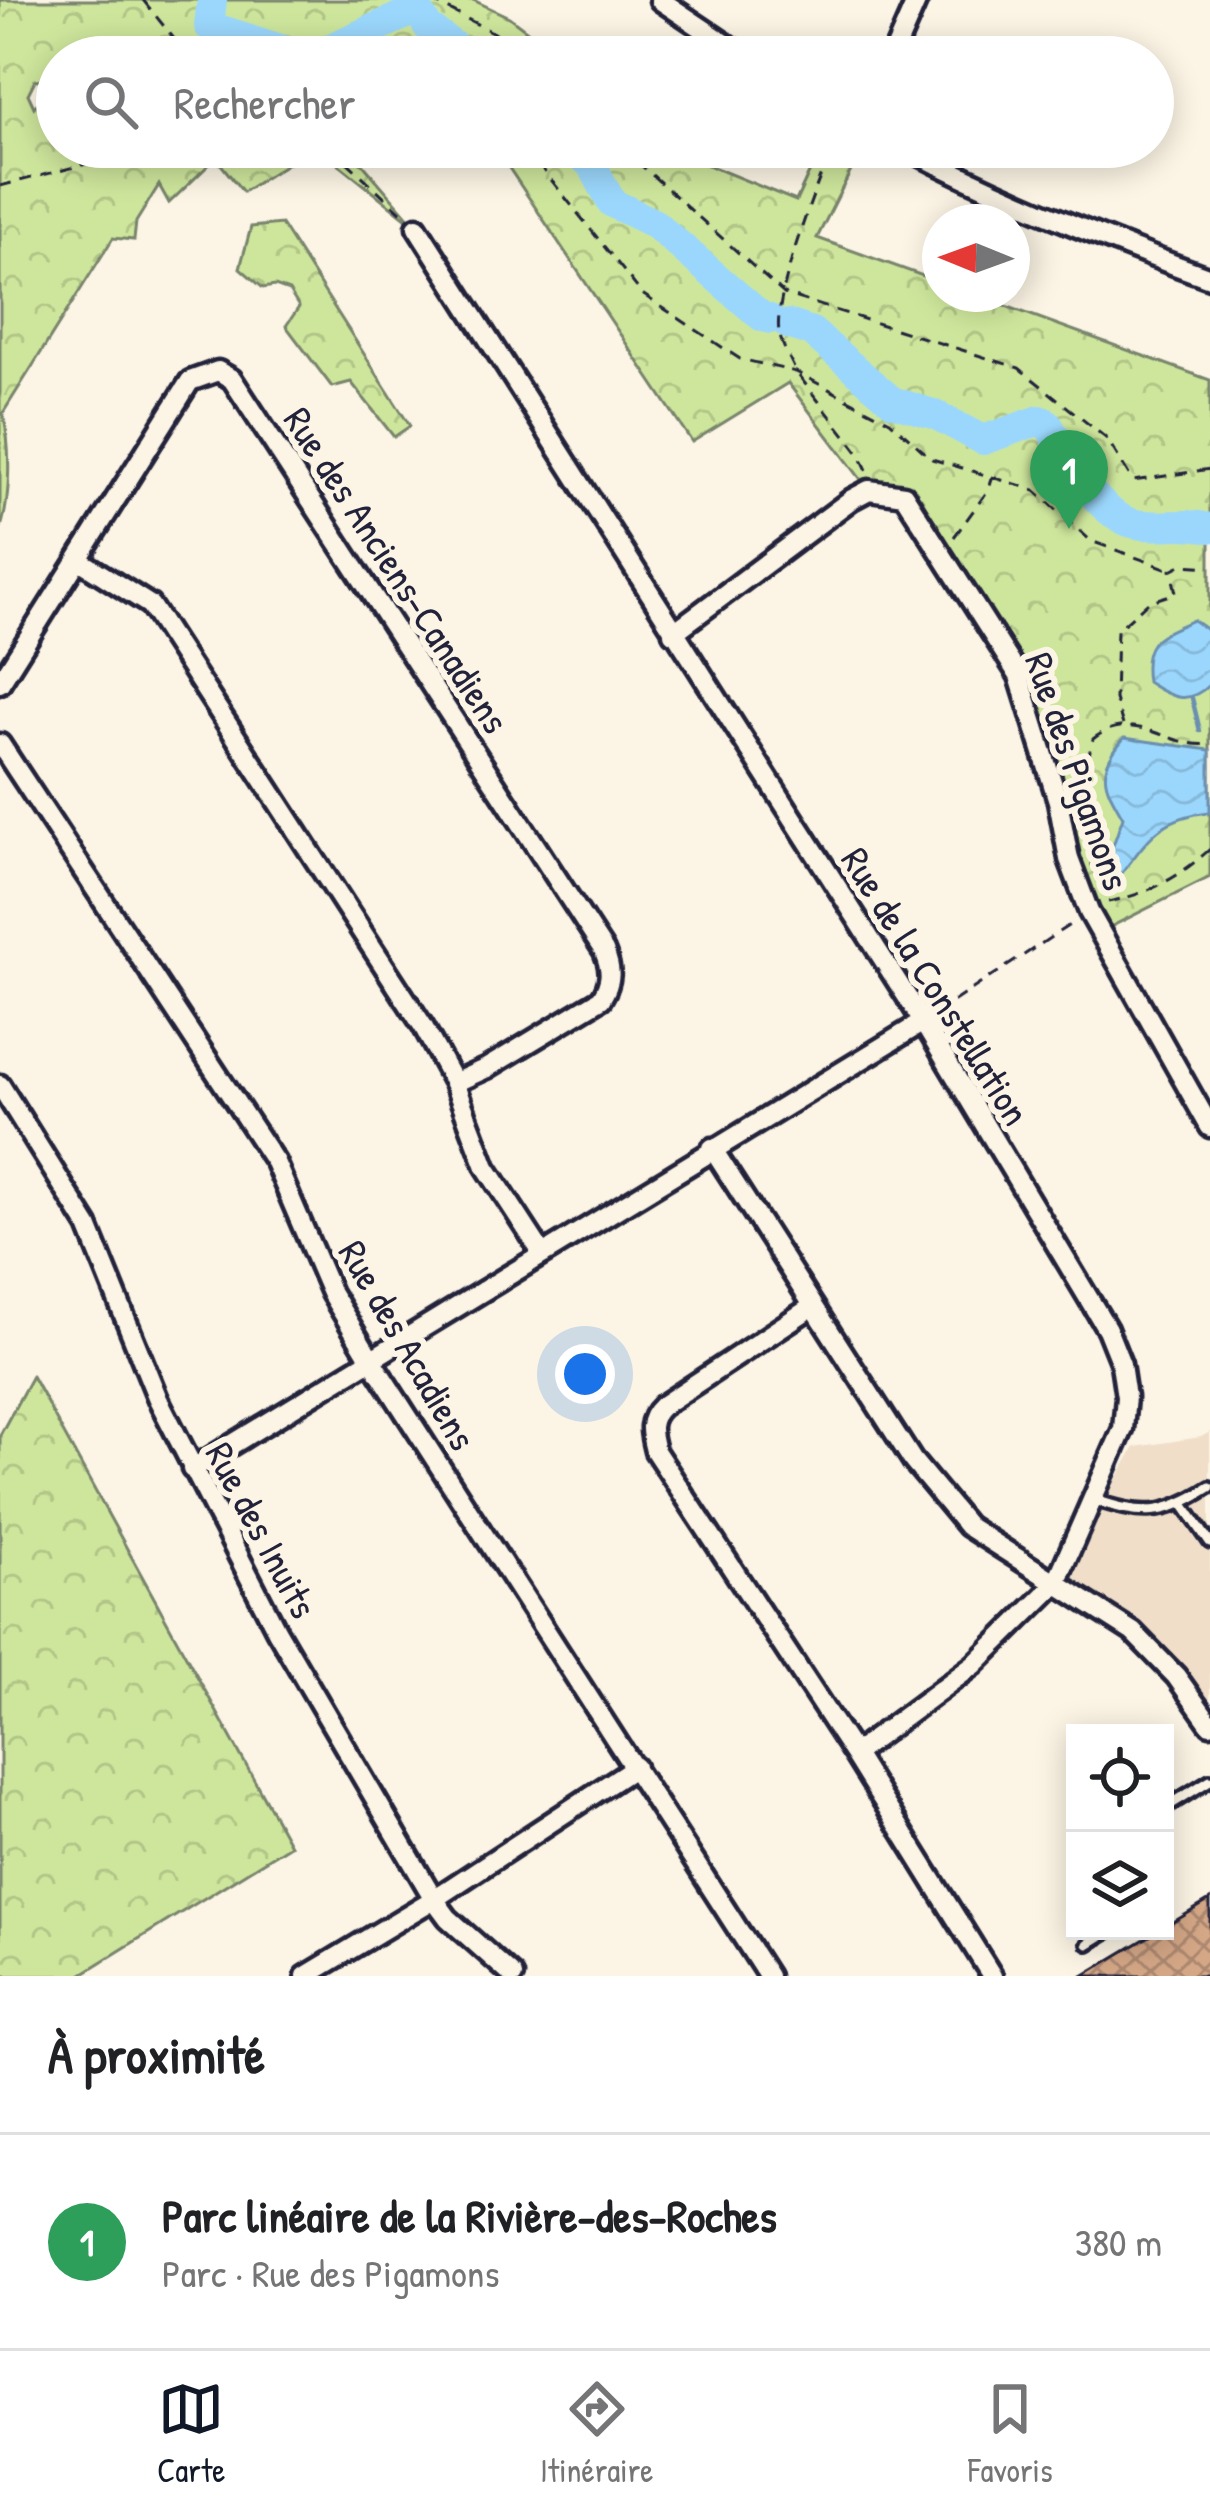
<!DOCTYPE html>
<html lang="fr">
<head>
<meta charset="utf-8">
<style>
  :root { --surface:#fff; --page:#f2f2f2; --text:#202124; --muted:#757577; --line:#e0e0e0; --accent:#111827 }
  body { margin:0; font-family:"Patrick Hand",sans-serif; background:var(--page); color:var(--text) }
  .controls { position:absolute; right:36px; bottom:36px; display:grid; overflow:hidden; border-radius:0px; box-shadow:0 6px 30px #0003 }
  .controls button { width:108px; height:108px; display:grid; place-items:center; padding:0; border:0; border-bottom:3px solid var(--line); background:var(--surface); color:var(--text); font:60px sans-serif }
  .compass { position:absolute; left:922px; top:204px; width:108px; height:108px; border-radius:50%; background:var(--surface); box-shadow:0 6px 30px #0003; rotate:271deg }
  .you { position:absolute; left:585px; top:1374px; width:42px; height:42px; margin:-30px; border:9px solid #fff; border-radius:50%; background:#1a73e8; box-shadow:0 0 0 18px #1a73e833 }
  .badge { display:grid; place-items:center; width:78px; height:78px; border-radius:50%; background:var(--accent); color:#fff; font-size:39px; font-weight:700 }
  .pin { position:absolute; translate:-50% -99px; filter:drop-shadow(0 3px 6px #0008) }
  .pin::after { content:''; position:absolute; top:63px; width:42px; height:36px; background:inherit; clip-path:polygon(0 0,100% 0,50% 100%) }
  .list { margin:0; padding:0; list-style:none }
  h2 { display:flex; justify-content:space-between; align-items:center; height:156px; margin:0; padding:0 48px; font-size:51px }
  h2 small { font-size:39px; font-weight:400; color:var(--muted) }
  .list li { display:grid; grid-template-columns:78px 1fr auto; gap:36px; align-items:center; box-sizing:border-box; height:216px; padding:0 48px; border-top:3px solid var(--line) }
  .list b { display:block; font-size:45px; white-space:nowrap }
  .list p { margin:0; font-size:39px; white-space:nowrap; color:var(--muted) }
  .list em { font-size:39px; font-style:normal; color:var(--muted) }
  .icon { flex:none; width:66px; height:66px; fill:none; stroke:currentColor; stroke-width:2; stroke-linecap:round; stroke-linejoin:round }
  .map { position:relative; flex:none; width:1210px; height:1976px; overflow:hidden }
  .search { position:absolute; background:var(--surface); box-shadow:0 6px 30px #0003; left:36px; right:36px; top:36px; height:132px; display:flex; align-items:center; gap:30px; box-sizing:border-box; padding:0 42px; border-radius:66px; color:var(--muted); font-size:45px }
  .sheet { height:372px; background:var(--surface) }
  nav { display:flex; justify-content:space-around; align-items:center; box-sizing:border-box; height:168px; border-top:3px solid var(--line); background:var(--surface); font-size:33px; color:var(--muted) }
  nav a { display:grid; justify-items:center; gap:6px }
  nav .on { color:var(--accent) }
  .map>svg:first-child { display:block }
  .built { fill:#f0dec8 }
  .forest { fill:url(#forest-crowns); stroke:#78846c; stroke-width:3 }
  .water { fill:url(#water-waves); stroke:#6b8faf; stroke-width:3 }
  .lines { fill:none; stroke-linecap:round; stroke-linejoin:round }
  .stream { stroke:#6b8faf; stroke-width:4.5 }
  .river { stroke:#9bd7fc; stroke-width:30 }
  .building { fill:url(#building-cross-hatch); stroke:#22223b; stroke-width:3 }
  .lane-casing { stroke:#22223b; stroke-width:18 }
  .street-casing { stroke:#22223b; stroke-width:27 }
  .path { stroke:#22223b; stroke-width:3; stroke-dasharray:12 9; stroke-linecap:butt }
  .lane { stroke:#fcf5e5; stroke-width:9 }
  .street { stroke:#fcf5e5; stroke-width:18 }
  .labels { text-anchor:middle; stroke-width:12; stroke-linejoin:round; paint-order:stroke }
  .street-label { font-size:39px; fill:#22223b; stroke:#fcf5e5 }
</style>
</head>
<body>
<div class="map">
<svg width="1210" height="1976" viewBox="0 0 1210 1976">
  <defs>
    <pattern id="forest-crowns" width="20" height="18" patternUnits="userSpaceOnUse" patternTransform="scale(3)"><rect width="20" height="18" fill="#cee69c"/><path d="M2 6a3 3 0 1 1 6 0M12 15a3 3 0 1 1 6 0" fill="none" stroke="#b1c587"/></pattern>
    <pattern id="water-waves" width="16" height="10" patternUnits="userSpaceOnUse" patternTransform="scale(3)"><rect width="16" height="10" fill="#9bd7fc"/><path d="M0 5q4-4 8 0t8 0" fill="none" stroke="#85b8d9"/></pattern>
    <pattern id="building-cross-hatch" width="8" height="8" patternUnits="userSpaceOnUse" patternTransform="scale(3)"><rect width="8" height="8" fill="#d4a786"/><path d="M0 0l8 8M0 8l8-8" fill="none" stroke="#ac886f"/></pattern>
  </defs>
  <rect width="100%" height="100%" fill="#fcf5e5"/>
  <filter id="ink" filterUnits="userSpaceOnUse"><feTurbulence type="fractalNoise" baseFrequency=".00833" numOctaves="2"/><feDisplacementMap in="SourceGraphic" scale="24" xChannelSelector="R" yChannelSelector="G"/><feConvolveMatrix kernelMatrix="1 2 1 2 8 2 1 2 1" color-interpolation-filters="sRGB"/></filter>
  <g filter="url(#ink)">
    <path class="built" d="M 1210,1432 L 1210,1717 L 1068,1580 L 1102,1504 L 1135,1447 L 1201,1437 Z"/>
    <path class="forest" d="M 0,0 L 473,0 L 509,17 L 562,57 L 57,57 L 57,78 L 35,80 L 28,94 L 34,107 L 57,83 L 57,147 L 313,147 L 243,192 L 216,158 L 169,203 L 159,185 L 136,222 L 134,240 L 113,238 L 3,413 C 11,445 11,500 0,530 Z
      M 317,147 L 348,147 L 417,227 Z
      M 495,147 L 680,147 L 698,161 L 796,201 L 821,147 L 863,147 L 817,238 L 940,282 L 940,294 L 973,294 L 1210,380 L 1210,877 L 1100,932 L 1019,676 L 913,506 L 869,490 L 788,383 L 692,442 Z
      M 281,224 L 410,426 L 394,437 L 351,382 L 332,387 L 286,326 L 299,307 L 289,291 L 275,286 L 263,288 L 240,268 L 251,227 Z
      M 32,1376 L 290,1845 L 79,1976 L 0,1976 L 0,1435 Z"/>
    <path class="water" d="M 1193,620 L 1210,632 L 1210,684 C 1188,706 1171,698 1147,682 C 1141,639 1158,636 1193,620 Z
      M 1124,738 L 1210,750 L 1210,812 C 1158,817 1148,840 1118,878 L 1100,882 L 1123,817 C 1103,782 1096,772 1124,738 Z"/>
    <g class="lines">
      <path class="stream" d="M 1192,698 L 1200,731"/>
      <path class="river" d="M 212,0 L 209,26 L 305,57
        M 311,57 L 417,9 L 428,27 L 469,57
        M 571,147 L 592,165 L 612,203 L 655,224 L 761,316 L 770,319
        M 788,324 L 812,332 L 892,401 L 936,415 L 983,440 L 1040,420 L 1047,423 C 1067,456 1099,523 1143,525 C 1169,527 1182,522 1210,528"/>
    </g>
    <path class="building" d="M 1210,1900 L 1210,1976 L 1083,1976 L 1158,1931 L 1165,1931 L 1165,1927 Z"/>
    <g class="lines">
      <g class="lane-casing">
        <path id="lane" d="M 1092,1499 C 1143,1516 1163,1517 1210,1487
          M 1183,1504 L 1210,1543
          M 1165,1808 L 1210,1780
          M 1088,1944 L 1109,1931"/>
      </g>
      <g class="street-casing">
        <path id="street" d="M 660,0 L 745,57
          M 892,57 L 917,0
          M 904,147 C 1003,199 1105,240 1210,278
          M 417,227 L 923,1022 L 1107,1329 L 1121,1364 L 1126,1397 L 1123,1429 L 1055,1585 L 974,1665 L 854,1754
          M 79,560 L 150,605 L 423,1026 L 454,1083 L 486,1167 L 542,1253
          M 673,633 L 852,499 L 869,490 L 904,495 L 1019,676 L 1058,801 L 1069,859 L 1089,912 L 1210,1127
          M 0,683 L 190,381 L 218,371 L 232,379 L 604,951 C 612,970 612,981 601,999 L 487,1068 L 454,1083
          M 0,744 L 275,1162 L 331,1293 L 370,1358 L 768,1976
          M 0,1085 L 88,1226 L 158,1399 L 277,1631 L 434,1899 L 448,1918 L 513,1976
          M 712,1148 L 913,1461 L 967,1526 L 1133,1632 L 1176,1676 L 1210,1724
          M 813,1306 L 662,1406 C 647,1420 650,1432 655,1451 L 854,1754 L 992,1976
          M 192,1469 L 923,1022
          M 306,1976 L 434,1899 L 635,1767"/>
      </g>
      <path class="path" d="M 143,0 L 175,40 L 203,50 L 211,57
        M 430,0 L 500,36 L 523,57
        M 331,147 L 404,215
        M 525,147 L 642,294 L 740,359 L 796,372 L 890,421 L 932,459 L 1035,490 L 1091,541 L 1171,570
        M 621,147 L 784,294 L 1019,368 L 1107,439 L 1133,481 L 1210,469
        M 0,186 L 153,147
        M 794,368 C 789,357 781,344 779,332 C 773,297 817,183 832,147
        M 799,376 L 859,453 L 867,470
        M 954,537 L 989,489 L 993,476
        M 1123,725 L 1115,699 L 1117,630 L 1148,602 L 1176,593 L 1171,570 L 1181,565 L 1210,567
        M 1092,866 C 1095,822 1079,783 1093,739 C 1134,706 1171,750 1210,744
        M 1108,902 C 1151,893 1178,878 1210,849
        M 936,1013 L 1074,922"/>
      <use href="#lane" class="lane"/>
      <use href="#street" class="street"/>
    </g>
  </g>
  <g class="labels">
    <g class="street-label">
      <text transform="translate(397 570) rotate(57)" y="14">Rue des Anciens-Canadiens</text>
      <text transform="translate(1078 771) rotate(71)" y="14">Rue des Pigamons</text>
      <text transform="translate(936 986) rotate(58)" y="14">Rue de la Constellation</text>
      <text transform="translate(408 1345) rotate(60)" y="14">Rue des Acadiens</text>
      <text transform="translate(262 1530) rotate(62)" y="14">Rue des Inuits</text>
    </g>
  </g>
</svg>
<div class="controls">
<button><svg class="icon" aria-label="locate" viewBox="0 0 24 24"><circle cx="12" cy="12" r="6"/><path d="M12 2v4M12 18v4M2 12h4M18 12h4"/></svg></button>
<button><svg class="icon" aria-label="layers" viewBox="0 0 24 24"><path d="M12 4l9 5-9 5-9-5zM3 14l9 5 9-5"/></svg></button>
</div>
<svg class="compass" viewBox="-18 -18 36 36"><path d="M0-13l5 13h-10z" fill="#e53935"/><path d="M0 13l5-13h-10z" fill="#757577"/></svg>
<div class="you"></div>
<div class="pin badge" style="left:1069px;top:529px;background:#2e9e5b">1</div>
<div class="search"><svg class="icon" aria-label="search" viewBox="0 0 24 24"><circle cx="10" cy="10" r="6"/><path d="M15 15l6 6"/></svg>Rechercher</div>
</div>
<section class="sheet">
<h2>À proximité<small></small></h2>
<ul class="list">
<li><span class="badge" style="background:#2e9e5b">1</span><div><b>Parc linéaire de la Rivière-des-Roches</b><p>Parc · Rue des Pigamons</p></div><em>380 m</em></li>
</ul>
</section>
<nav>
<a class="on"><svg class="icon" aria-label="map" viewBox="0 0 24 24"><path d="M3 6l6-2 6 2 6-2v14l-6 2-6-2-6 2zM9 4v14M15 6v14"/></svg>Carte</a>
<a><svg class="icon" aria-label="directions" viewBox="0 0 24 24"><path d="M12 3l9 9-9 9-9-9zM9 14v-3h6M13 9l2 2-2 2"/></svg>Itinéraire</a>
<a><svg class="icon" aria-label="saved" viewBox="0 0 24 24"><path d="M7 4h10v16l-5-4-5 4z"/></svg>Favoris</a>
</nav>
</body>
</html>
